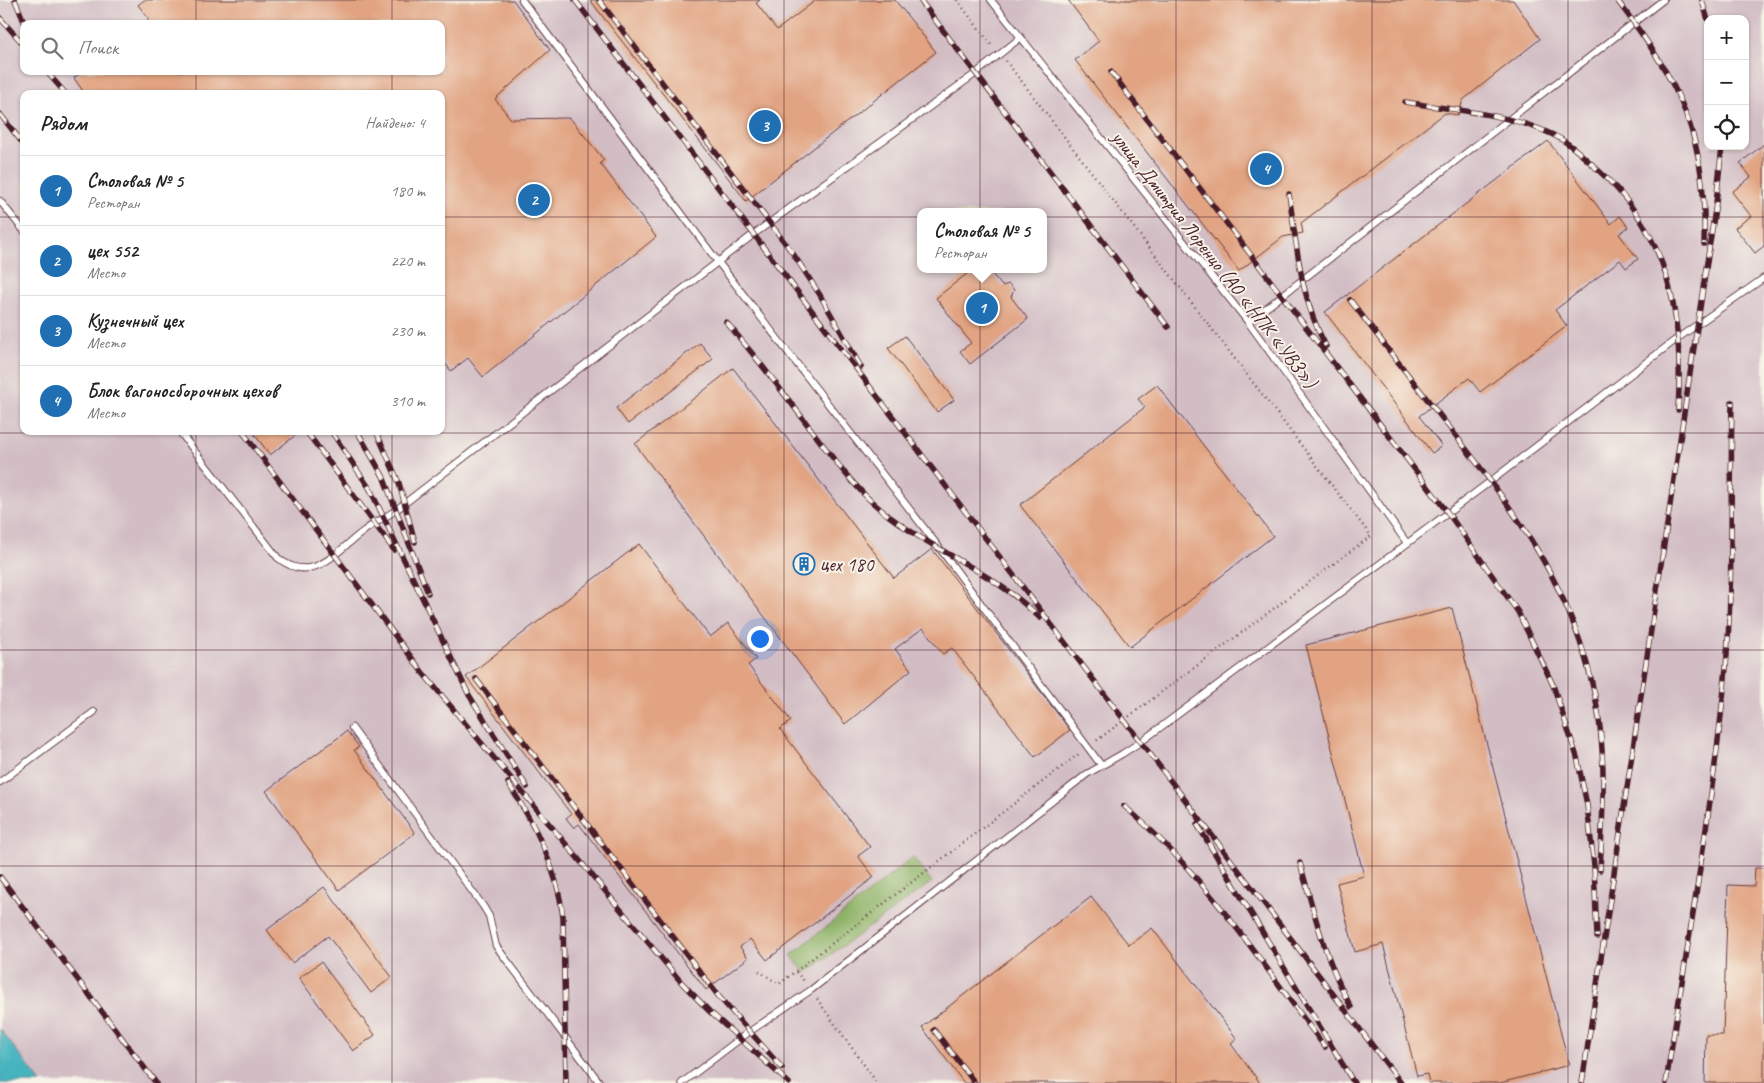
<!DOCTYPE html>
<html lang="ru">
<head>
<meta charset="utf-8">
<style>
  :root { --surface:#fff; --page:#f6f6f6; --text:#222; --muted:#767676; --line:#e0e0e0; --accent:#1f6fb2 }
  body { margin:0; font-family:Caveat,sans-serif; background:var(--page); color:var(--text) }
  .controls { position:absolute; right:15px; top:15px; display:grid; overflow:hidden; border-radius:10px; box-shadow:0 1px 4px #0004 }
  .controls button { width:45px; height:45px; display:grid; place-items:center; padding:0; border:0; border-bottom:1px solid var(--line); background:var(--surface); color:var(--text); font:25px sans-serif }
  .you { position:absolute; left:759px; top:638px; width:18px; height:18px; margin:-12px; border:4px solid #fff; border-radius:50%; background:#1a73e8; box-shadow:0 0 0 8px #1a73e833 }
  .badge { display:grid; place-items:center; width:32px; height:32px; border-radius:50%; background:var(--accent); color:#fff; font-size:16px; font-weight:700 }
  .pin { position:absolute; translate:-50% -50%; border:2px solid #fff; box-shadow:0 1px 5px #0006 }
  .popup { position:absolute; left:917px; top:208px; width:130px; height:65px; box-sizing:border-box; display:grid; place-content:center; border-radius:10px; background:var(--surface); filter:drop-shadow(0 1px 4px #0005); font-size:16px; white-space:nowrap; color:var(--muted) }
  .popup b { font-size:19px; color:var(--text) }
  .popup::after { content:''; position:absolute; left:50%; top:100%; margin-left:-10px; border:10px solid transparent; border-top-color:var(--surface) }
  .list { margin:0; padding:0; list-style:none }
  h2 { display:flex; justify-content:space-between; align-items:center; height:65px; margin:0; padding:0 20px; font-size:21px }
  h2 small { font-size:16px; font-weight:400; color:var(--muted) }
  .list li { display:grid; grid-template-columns:32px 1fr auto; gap:15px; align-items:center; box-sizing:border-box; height:70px; padding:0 20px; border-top:1px solid var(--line) }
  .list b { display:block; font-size:19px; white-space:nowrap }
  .list p { margin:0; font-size:16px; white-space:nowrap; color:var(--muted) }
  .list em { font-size:16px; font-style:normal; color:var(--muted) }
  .icon { flex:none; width:28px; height:28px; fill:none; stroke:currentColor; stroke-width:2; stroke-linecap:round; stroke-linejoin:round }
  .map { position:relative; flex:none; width:1764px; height:1083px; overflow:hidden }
  .search { position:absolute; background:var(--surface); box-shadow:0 1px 4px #0004; left:20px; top:20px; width:425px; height:55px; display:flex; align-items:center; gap:12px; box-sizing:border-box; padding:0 18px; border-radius:10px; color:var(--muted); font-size:19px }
  .panel { position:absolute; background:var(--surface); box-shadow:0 1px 4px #0004; left:20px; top:90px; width:425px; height:345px; border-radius:10px }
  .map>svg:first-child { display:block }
  .industrial { fill:#d2bdc5; fill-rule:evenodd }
  .forest { fill:#8eb368; stroke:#6c694a }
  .water { fill:#45b4bf; stroke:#486a75 }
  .building { fill:#e1a381 }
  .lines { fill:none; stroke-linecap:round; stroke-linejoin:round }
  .service-casing { stroke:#633d44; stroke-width:8 }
  .path { stroke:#633d44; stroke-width:2.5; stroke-dasharray:1 4; stroke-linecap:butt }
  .service { stroke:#fff; stroke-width:6 }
  .rail-casing { stroke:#4a1f2b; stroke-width:5.5 }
  .rail { stroke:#f7f3e8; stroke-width:4; stroke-dasharray:11; stroke-linecap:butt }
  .grid { fill:none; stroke:#4a1f2b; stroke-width:1; stroke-opacity:0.55 }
  .labels { text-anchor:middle; stroke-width:4; stroke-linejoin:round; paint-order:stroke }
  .street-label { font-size:20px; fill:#4a1f2b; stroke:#f7f3e8 }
  .poi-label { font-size:20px; fill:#4a1f2b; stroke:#f7f3e8; text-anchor:start }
</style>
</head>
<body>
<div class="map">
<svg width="1764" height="1083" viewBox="0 0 1764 1083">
  <rect width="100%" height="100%" fill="#f7f3e8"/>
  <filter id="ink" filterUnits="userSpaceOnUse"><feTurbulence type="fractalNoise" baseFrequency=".02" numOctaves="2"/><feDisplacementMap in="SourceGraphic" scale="10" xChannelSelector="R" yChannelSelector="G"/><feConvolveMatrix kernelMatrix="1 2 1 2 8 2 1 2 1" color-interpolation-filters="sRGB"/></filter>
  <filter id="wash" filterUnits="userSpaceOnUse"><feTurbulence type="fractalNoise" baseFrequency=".0096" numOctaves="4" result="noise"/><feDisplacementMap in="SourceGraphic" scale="20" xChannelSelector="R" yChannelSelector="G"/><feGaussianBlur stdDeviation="1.12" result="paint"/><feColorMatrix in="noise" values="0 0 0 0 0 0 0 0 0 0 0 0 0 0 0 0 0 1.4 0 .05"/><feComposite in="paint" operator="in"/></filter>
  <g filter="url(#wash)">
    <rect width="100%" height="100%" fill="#f1e8d1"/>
    <path class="industrial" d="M 0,0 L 1764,0 L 1764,1083 L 0,1083 ZM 1708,19 L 1745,19 L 1745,146 L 1708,146 ZM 24,24 L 441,24 L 441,71 L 24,71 ZM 24,94 L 441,94 L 441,431 L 24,431 ZM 921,212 L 1043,212 L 1043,269 L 921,269 Z"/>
    <path class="forest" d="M 913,857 L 932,882 L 805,973 L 791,955 Z"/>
    <path class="water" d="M 0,1029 L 41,1083 L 0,1083 Z"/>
    <g id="blocks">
      <path class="building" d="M 144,0 L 513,0 L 550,50 L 495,99 L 511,119 L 570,118 L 604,160 L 600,163 L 656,237 L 483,377 L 468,358 L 451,371 L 441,358 L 441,94 L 85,94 L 74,78 L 83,71 L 441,71 L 441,24 L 143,24 L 149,19 L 138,5 Z
        M 590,0 L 760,0 L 756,3 L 777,30 L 816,0 L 895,0 L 936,52 L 746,201 Z
        M 1068,0 L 1513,0 L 1540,39 L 1463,100 L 1458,115 L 1445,113 L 1301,223 L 1303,233 L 1283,237 L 1239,271 L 1075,60 L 1099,41 Z
        M 1548,141 L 1611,224 L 1620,216 L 1628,227 L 1619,234 L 1638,259 L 1626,268 L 1620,260 L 1555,310 L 1567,326 L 1480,392 L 1469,378 L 1419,416 L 1442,446 L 1432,453 L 1325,312 Z
        M 1764,144 L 1764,246 L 1755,253 L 1735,228 L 1751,216 L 1732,192 L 1751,177 L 1740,163 Z
        M 973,269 L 988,269 L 1002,286 L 1009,284 L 1014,290 L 1011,297 L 1028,319 L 970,364 L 960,351 L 971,343 L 936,298 Z
        M 905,336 L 954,400 L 937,412 L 888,348 Z
        M 700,343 L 713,359 L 628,424 L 616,408 Z
        M 733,368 L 894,578 L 932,549 L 1070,730 L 1035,757 L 952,648 L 943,654 L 923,628 L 895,649 L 911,670 L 845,724 L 635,444 Z
        M 1157,385 L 1273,536 L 1130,647 L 1020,505 L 1145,407 L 1138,399 Z
        M 252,431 L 301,431 L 270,455 Z
        M 639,544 L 710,637 L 728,623 L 756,659 L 748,665 L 791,721 L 780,729 L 870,847 L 858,856 L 874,877 L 767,960 L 750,939 L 740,947 L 748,958 L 706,990 L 579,824 L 574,828 L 566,818 L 571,814 L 466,677 Z
        M 1452,608 L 1569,1065 L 1500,1083 L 1429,1083 L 1427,1074 L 1417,1076 L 1383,944 L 1355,952 L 1337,883 L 1364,876 L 1306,645 Z
        M 347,731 L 359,747 L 354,750 L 415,833 L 339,890 L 266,791 Z
        M 1755,868 L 1764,868 L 1764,1083 L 1705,1083 L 1706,1035 L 1723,1035 L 1728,885 L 1754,886 Z
        M 324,887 L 392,977 L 371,993 L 328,936 L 292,963 L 267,930 Z
        M 1091,897 L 1129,945 L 1152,928 L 1237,1039 L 1231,1044 L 1260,1083 L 964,1083 L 922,1027 Z
        M 321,962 L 375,1035 L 353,1051 L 299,978 Z"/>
    </g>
  </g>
  <g filter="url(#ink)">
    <use href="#blocks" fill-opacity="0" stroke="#633d44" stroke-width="1"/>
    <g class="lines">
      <g class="service-casing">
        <path id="service" d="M 522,0 L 715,258 L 938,546 L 1101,765
          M 991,0 L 1248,322 L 1407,543
          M 0,201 L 24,231
          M 1248,322 L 1663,0
          M 179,431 L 278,558 C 313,586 336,551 364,531 C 374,523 386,517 396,510 L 754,234 L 975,74 L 1020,38
          M 352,728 L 483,906 L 489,916 L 496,946 L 600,1083
          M 0,782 L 94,712
          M 682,1083 L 749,1032 L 811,990 L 1087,774 L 1122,754 L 1142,741 L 1491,481 L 1678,338 L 1764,278"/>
      </g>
      <path class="path" d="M 957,0 L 992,46
        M 1006,61 L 1371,536 L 1096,741
        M 759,971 L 779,984 L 1080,753
        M 796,972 L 805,982
        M 817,999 L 877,1083"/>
      <use href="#service" class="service"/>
      <g class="rail-casing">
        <path id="rail" d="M 15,0 L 25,24
          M 575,0 L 1401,1083
          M 599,0 L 792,252 L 820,295 L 861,367
          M 920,0 L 1168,327
          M 1617,0 C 1681,85 1707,135 1704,244
          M 1702,0 L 1708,20
          M 0,18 L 24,45
          M 46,71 L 66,94
          M 1111,72 L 1448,513 L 1518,612 L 1553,685 L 1577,757 L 1587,805 L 1594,866 L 1597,937
          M 1405,102 C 1452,110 1505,113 1549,133 C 1568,141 1582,155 1597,169 C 1670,234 1684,317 1678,410
          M 0,114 L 24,145
          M 1289,194 C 1297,246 1300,299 1326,346
          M 1350,300 C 1384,344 1418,388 1453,432 C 1519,517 1572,587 1595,696 C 1607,753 1603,813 1600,870
          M 726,322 C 754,354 779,387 804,420 C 826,449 846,477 872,502 C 923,548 990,568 1040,618
          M 242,431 L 423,673 L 682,983 L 709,1011 L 789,1083
          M 306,431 L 394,550
          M 331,431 L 370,489 L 469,695 L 527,787
          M 357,431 L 383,476 L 428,593
          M 376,431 L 399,483 L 415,542
          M 476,679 L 720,998 L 782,1068
          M 508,783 C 535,825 557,867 563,917 L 566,1083
          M 1124,806 C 1204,873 1262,964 1325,1047
          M 1197,824 L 1354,1083
          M 1300,863 C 1314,913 1326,962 1351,1007
          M 0,877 L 156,1083
          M 934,1030 L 975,1083
          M 1582,1083 L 1716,203 L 1722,146
          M 1666,1083 C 1686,952 1710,821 1724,689 C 1734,594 1730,497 1732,402"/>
      </g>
      <use href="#rail" class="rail"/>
    </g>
  </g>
  <path class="grid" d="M 196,0 L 196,24M 392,0 L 392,24M 588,0 L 588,1083M 784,0 L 784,1083M 980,0 L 980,1083M 1176,0 L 1176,1083M 1372,0 L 1372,1083M 1568,0 L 1568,1083M 196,71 L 196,94M 392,71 L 392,94M 0,217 L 24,217M 441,217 L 1764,217M 196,431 L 196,1083M 392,431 L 392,1083M 0,433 L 1764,433M 0,650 L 1764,650M 0,866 L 1764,866"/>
  <defs>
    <g id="building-ring" transform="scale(1.125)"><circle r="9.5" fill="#f7f3e8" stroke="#1f6fb2" stroke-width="1.5"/><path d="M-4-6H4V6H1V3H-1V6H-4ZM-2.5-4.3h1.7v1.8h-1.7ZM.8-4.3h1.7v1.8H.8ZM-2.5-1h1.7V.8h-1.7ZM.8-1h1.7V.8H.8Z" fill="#1f6fb2"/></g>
  </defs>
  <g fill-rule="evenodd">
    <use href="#building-ring" x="804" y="564"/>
  </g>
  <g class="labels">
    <g class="street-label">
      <text transform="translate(1215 259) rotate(52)" y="7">улица Дмитрия Лоренцо (АО «НПК «УВЗ»)</text>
    </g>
    <g class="poi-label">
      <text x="820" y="571">цех 180</text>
    </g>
  </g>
</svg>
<div class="controls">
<button>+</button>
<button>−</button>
<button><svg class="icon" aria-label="locate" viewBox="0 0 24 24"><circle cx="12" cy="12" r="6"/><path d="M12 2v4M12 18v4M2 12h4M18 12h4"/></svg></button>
</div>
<div class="you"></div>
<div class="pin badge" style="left:982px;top:308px">1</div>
<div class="popup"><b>Столовая № 5</b>Ресторан</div>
<div class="pin badge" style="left:534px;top:200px">2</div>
<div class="pin badge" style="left:765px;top:126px">3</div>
<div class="pin badge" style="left:1266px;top:169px">4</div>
<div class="search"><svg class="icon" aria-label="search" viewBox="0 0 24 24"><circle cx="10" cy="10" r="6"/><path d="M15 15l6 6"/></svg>Поиск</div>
<section class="panel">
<h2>Рядом<small>Найдено: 4</small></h2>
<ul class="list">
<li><span class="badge">1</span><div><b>Столовая № 5</b><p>Ресторан</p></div><em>180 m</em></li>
<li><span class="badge">2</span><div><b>цех 552</b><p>Место</p></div><em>220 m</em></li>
<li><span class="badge">3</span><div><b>Кузнечный цех</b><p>Место</p></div><em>230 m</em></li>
<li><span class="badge">4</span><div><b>Блок вагоносборочных цехов</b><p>Место</p></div><em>310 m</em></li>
</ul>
</section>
</div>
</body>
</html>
